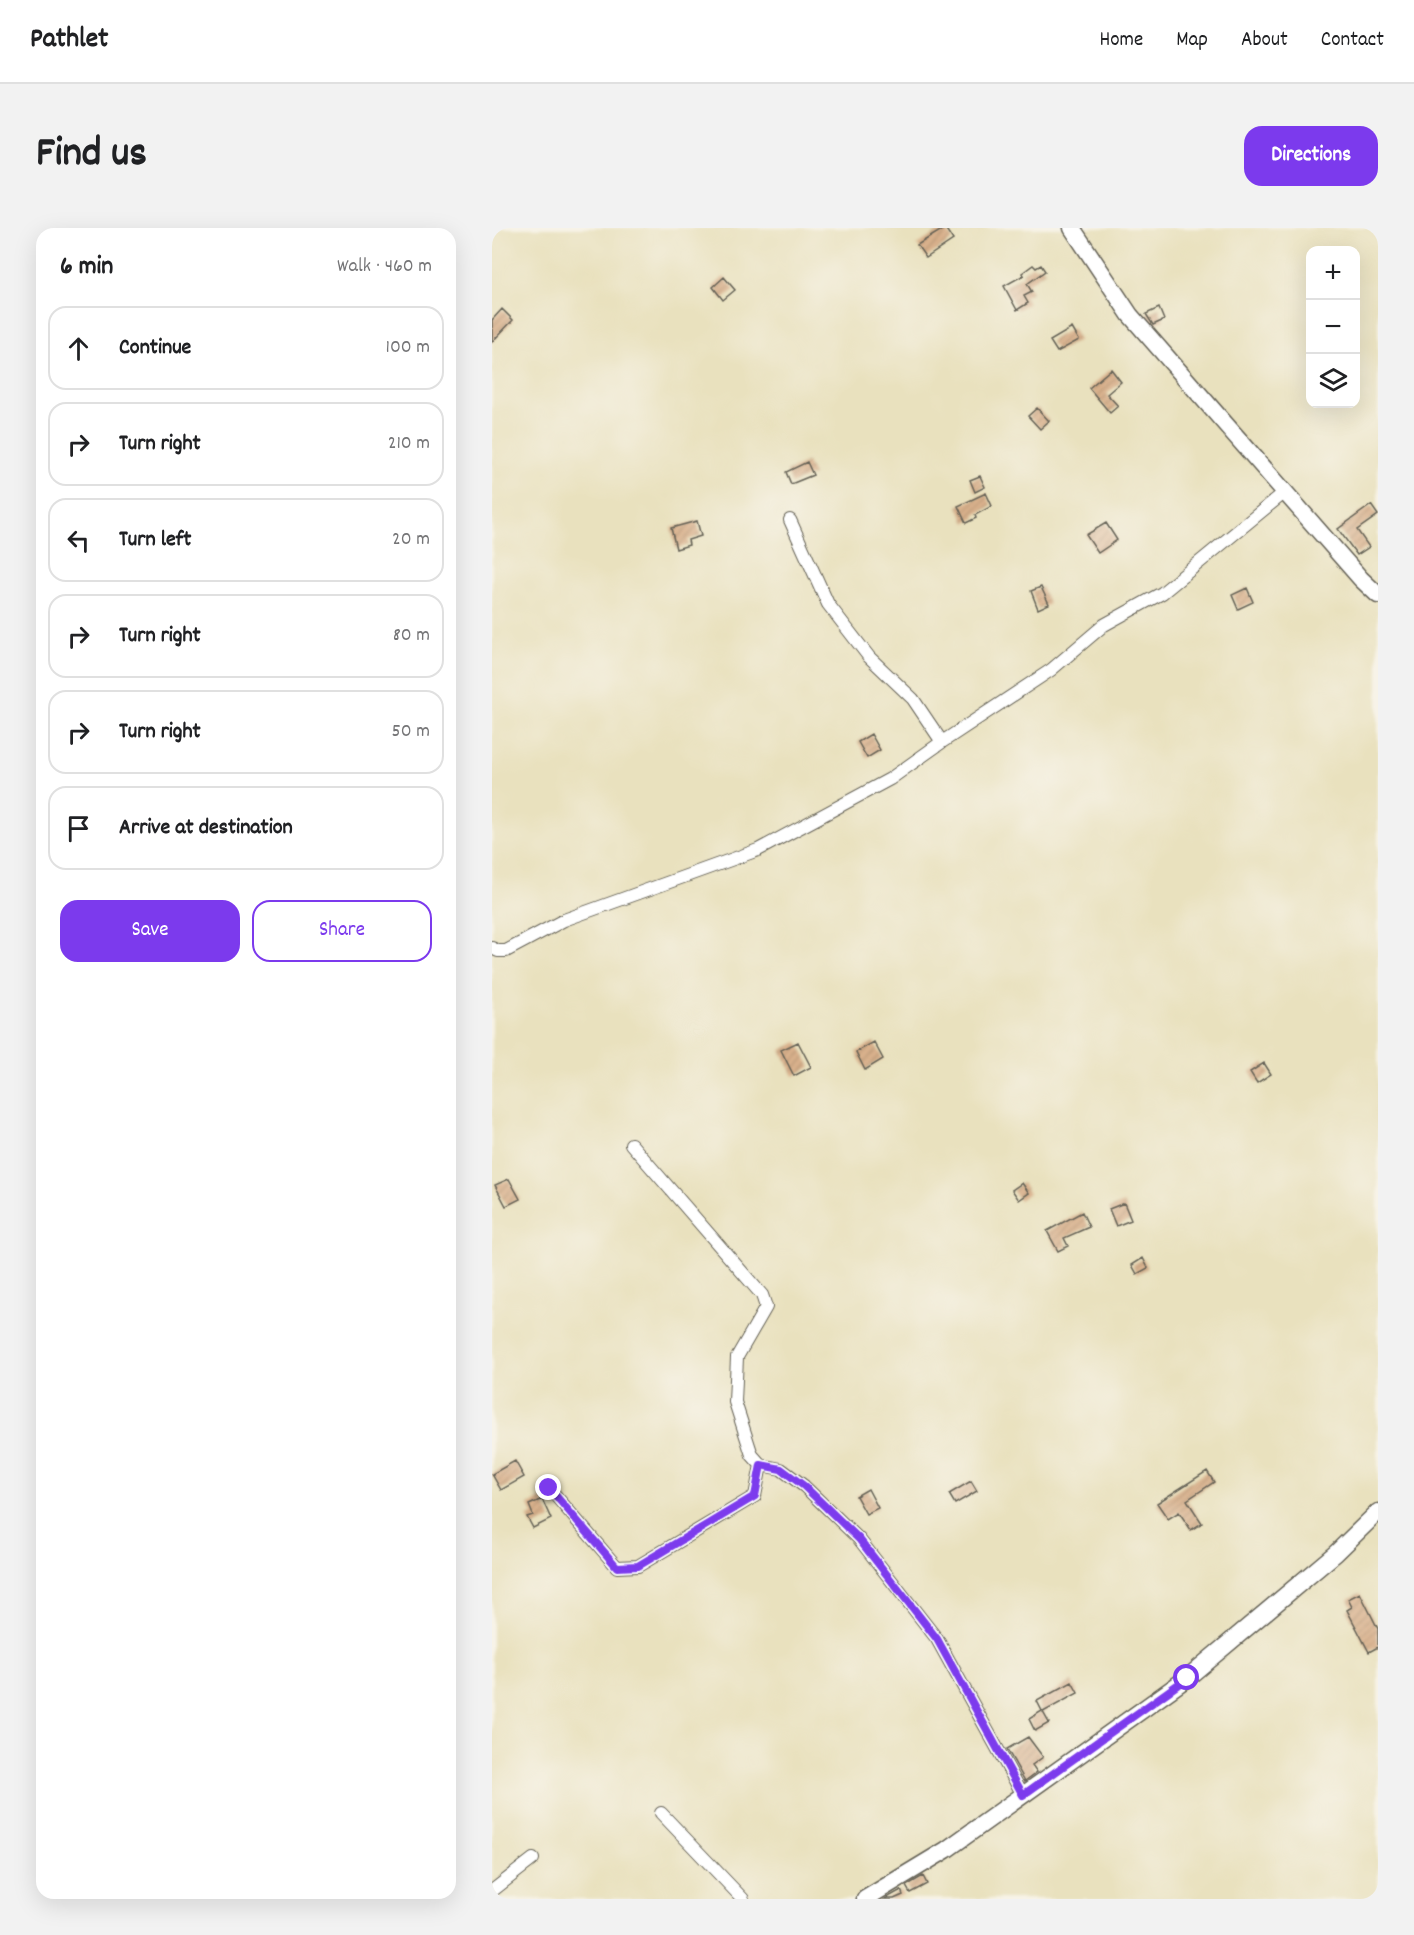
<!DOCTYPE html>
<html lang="en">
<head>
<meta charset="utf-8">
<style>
  :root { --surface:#fff; --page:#f2f2f2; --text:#202124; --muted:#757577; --line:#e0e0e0; --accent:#7c3aed }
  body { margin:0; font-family:Dekko,sans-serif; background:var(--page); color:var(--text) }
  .controls { position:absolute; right:18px; top:18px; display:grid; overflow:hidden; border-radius:12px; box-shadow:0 6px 24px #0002 }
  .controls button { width:54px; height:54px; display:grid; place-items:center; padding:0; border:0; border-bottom:2px solid var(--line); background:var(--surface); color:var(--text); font:30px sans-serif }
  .stop { position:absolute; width:18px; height:18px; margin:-14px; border:4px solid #7c3aed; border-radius:50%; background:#fff }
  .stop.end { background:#7c3aed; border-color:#fff; box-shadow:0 2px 6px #0008 }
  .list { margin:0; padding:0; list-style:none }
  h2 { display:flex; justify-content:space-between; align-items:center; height:78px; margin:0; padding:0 24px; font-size:26px }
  h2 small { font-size:20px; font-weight:400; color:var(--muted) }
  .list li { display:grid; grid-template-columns:39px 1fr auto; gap:18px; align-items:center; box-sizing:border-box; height:84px; margin:0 12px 12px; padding:0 12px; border:2px solid var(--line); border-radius:18px }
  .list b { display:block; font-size:22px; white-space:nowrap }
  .list em { font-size:20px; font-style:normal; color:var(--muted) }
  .actions { display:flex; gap:12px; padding:18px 24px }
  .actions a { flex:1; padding:14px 0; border:2px solid var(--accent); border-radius:18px; text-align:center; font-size:21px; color:var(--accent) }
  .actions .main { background:var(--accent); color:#fff }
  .icon { flex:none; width:33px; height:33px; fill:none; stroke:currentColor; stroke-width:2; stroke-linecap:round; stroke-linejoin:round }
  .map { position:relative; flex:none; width:886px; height:1671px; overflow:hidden; border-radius:18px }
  header { display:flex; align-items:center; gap:36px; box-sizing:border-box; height:84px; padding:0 30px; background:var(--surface); border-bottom:2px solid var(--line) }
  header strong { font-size:28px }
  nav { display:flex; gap:33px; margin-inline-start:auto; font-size:21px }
  .intro { display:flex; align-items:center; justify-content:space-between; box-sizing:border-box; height:144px; padding:0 36px }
  h1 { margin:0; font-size:42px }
  .button { padding:15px 27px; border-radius:18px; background:var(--accent); color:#fff; font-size:21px; font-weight:700 }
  main { display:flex; gap:36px; padding:0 36px }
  aside { flex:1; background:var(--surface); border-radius:18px; box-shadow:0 6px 24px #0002 }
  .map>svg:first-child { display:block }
  .building { fill:url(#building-hatch) }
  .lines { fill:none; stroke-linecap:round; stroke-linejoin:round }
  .street-casing { stroke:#646155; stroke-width:14 }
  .secondary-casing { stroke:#646155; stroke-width:19 }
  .street { stroke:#fff; stroke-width:12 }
  .secondary { stroke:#fff; stroke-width:16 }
  .route { stroke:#7c3aed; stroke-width:8 }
</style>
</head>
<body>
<header>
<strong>Pathlet</strong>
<nav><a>Home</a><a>Map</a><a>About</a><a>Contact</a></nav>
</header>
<div class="intro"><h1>Find us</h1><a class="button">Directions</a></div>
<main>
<aside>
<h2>6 min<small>Walk · 460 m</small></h2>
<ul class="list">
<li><svg class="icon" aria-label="ahead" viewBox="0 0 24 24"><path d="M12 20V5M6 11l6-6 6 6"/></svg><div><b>Continue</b></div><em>100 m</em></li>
<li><svg class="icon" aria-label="right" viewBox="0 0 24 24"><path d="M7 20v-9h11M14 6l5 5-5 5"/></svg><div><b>Turn right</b></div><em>210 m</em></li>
<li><svg class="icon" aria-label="left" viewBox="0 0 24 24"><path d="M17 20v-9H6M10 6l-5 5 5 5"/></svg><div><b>Turn left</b></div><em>20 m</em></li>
<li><svg class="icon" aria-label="right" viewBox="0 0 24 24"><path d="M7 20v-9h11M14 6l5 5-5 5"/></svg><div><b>Turn right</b></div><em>80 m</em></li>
<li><svg class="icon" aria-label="right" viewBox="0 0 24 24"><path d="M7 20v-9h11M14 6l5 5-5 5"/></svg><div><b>Turn right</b></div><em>50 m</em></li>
<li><svg class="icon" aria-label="arrive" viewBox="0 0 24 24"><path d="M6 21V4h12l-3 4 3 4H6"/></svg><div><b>Arrive at destination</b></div></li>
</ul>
<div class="actions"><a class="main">Save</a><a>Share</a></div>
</aside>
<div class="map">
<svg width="886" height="1671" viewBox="0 0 886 1671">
  <defs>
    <pattern id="building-hatch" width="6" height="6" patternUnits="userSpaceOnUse" patternTransform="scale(1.5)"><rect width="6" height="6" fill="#d9b18c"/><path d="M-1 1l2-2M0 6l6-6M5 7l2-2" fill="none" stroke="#ba9878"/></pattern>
  </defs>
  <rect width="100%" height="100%" fill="#f7f3e8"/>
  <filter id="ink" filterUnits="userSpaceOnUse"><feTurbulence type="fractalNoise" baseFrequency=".0167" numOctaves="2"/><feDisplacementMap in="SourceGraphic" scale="12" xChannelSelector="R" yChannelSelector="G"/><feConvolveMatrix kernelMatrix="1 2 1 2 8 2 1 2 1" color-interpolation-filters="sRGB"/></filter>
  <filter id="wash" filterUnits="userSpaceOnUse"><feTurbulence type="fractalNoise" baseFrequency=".008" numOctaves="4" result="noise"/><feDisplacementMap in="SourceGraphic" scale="24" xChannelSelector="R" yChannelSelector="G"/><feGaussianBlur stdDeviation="1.35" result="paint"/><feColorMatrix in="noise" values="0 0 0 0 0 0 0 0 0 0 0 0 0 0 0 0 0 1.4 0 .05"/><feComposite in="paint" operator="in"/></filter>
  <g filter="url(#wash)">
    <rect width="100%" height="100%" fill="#e9e1be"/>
    <g id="blocks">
      <path class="building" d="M 453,0 L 461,12 L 434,30 L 425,17 Z
        M 541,37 L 544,40 L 549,37 L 553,43 L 535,56 L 540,64 L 532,68 L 536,75 L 525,82 L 512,58 L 532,47 L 530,45 Z
        M 232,49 L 243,62 L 231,72 L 221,59 Z
        M 667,80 L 672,92 L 661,97 L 654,86 Z
        M 10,81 L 21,92 L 0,114 L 0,92 Z
        M 580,100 L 587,112 L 565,124 L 558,113 Z
        M 619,141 L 629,154 L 615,166 L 626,178 L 618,185 L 597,160 Z
        M 545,180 L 557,193 L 548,201 L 536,188 Z
        M 315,234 L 321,247 L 299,256 L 294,244 Z
        M 488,248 L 493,259 L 483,264 L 478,252 Z
        M 494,265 L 500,278 L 483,287 L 484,290 L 474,295 L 466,278 Z
        M 879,277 L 886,287 L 865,302 L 877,319 L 865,327 L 846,301 Z
        M 205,293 L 209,308 L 196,312 L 197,317 L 184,321 L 179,300 Z
        M 614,295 L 625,312 L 606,325 L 594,307 Z
        M 549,359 L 557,376 L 546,381 L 539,363 Z
        M 755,360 L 761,374 L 746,381 L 740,367 Z
        M 379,506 L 388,522 L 375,530 L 366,514 Z
        M 306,814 L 319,839 L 302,848 L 289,822 Z
        M 382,814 L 391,831 L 373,842 L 364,824 Z
        M 772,835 L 779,846 L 765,855 L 758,844 Z
        M 17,951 L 28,971 L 14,978 L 3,957 Z
        M 530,955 L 537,965 L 527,972 L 520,962 Z
        M 632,975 L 639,992 L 624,998 L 617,981 Z
        M 590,984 L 597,999 L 572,1010 L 576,1018 L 566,1023 L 555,1003 Z
        M 651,1030 L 656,1040 L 645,1046 L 640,1037 Z
        M 23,1233 L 32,1249 L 9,1262 L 0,1246 Z
        M 715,1243 L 722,1254 L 695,1272 L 710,1295 L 699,1302 L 687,1284 L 676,1291 L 665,1275 Z
        M 479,1253 L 485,1263 L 463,1276 L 457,1266 Z
        M 376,1261 L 386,1280 L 374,1286 L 364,1268 Z
        M 50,1271 L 59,1291 L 41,1300 L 35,1289 L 41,1287 L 37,1277 Z
        M 868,1365 L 886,1401 L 886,1419 L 877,1424 L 855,1382 L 860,1379 L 856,1371 Z
        M 580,1454 L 586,1465 L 551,1484 L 557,1495 L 543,1503 L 537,1491 L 550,1483 L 545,1473 Z
        M 536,1509 L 551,1529 L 540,1537 L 545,1544 L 533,1553 L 515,1521 Z
        M 431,1648 L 435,1656 L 418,1665 L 414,1658 Z
        M 409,1662 L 411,1667 L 402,1671 L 393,1671 Z"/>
    </g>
  </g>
  <g filter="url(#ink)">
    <use href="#blocks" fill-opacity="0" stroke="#646155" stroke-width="1.5"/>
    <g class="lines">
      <g class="street-casing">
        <path id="street" d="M 298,292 L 336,376 L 377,429 L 421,471 L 450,514
          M 0,720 L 6,723 L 14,723 L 72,692 L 266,622 L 398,551 L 450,514 L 559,442 L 612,397 L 670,365 L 793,264
          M 139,916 L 270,1067 L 274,1079 L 245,1129 L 243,1174 L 260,1227 L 269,1237
          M 57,1260 L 125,1339 L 146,1338 L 263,1268 L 269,1237 L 289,1241 L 312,1258 L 367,1311 L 445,1411 L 531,1567
          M 169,1585 L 251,1671
          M 0,1663 L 41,1631"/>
      </g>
      <g class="secondary-casing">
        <path id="secondary" d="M 580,0 L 638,87 L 869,351 L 886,367
          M 373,1671 L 454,1622 L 695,1450 L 844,1325 L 886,1284"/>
      </g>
      <use href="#street" class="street"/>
      <use href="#secondary" class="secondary"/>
    </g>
  </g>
  <g class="lines" filter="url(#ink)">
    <path class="route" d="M 57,1260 L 125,1339 L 146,1338 L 263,1268 L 269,1237 L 289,1241 L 312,1258 L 367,1311 L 445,1411 L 531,1567 L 695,1450"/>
  </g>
</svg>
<div class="controls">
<button>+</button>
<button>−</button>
<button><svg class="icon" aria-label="layers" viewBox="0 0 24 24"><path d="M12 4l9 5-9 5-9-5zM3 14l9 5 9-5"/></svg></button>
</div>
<div class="stop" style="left:695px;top:1450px"></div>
<div class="stop end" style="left:57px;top:1260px"></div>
</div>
</main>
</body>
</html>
